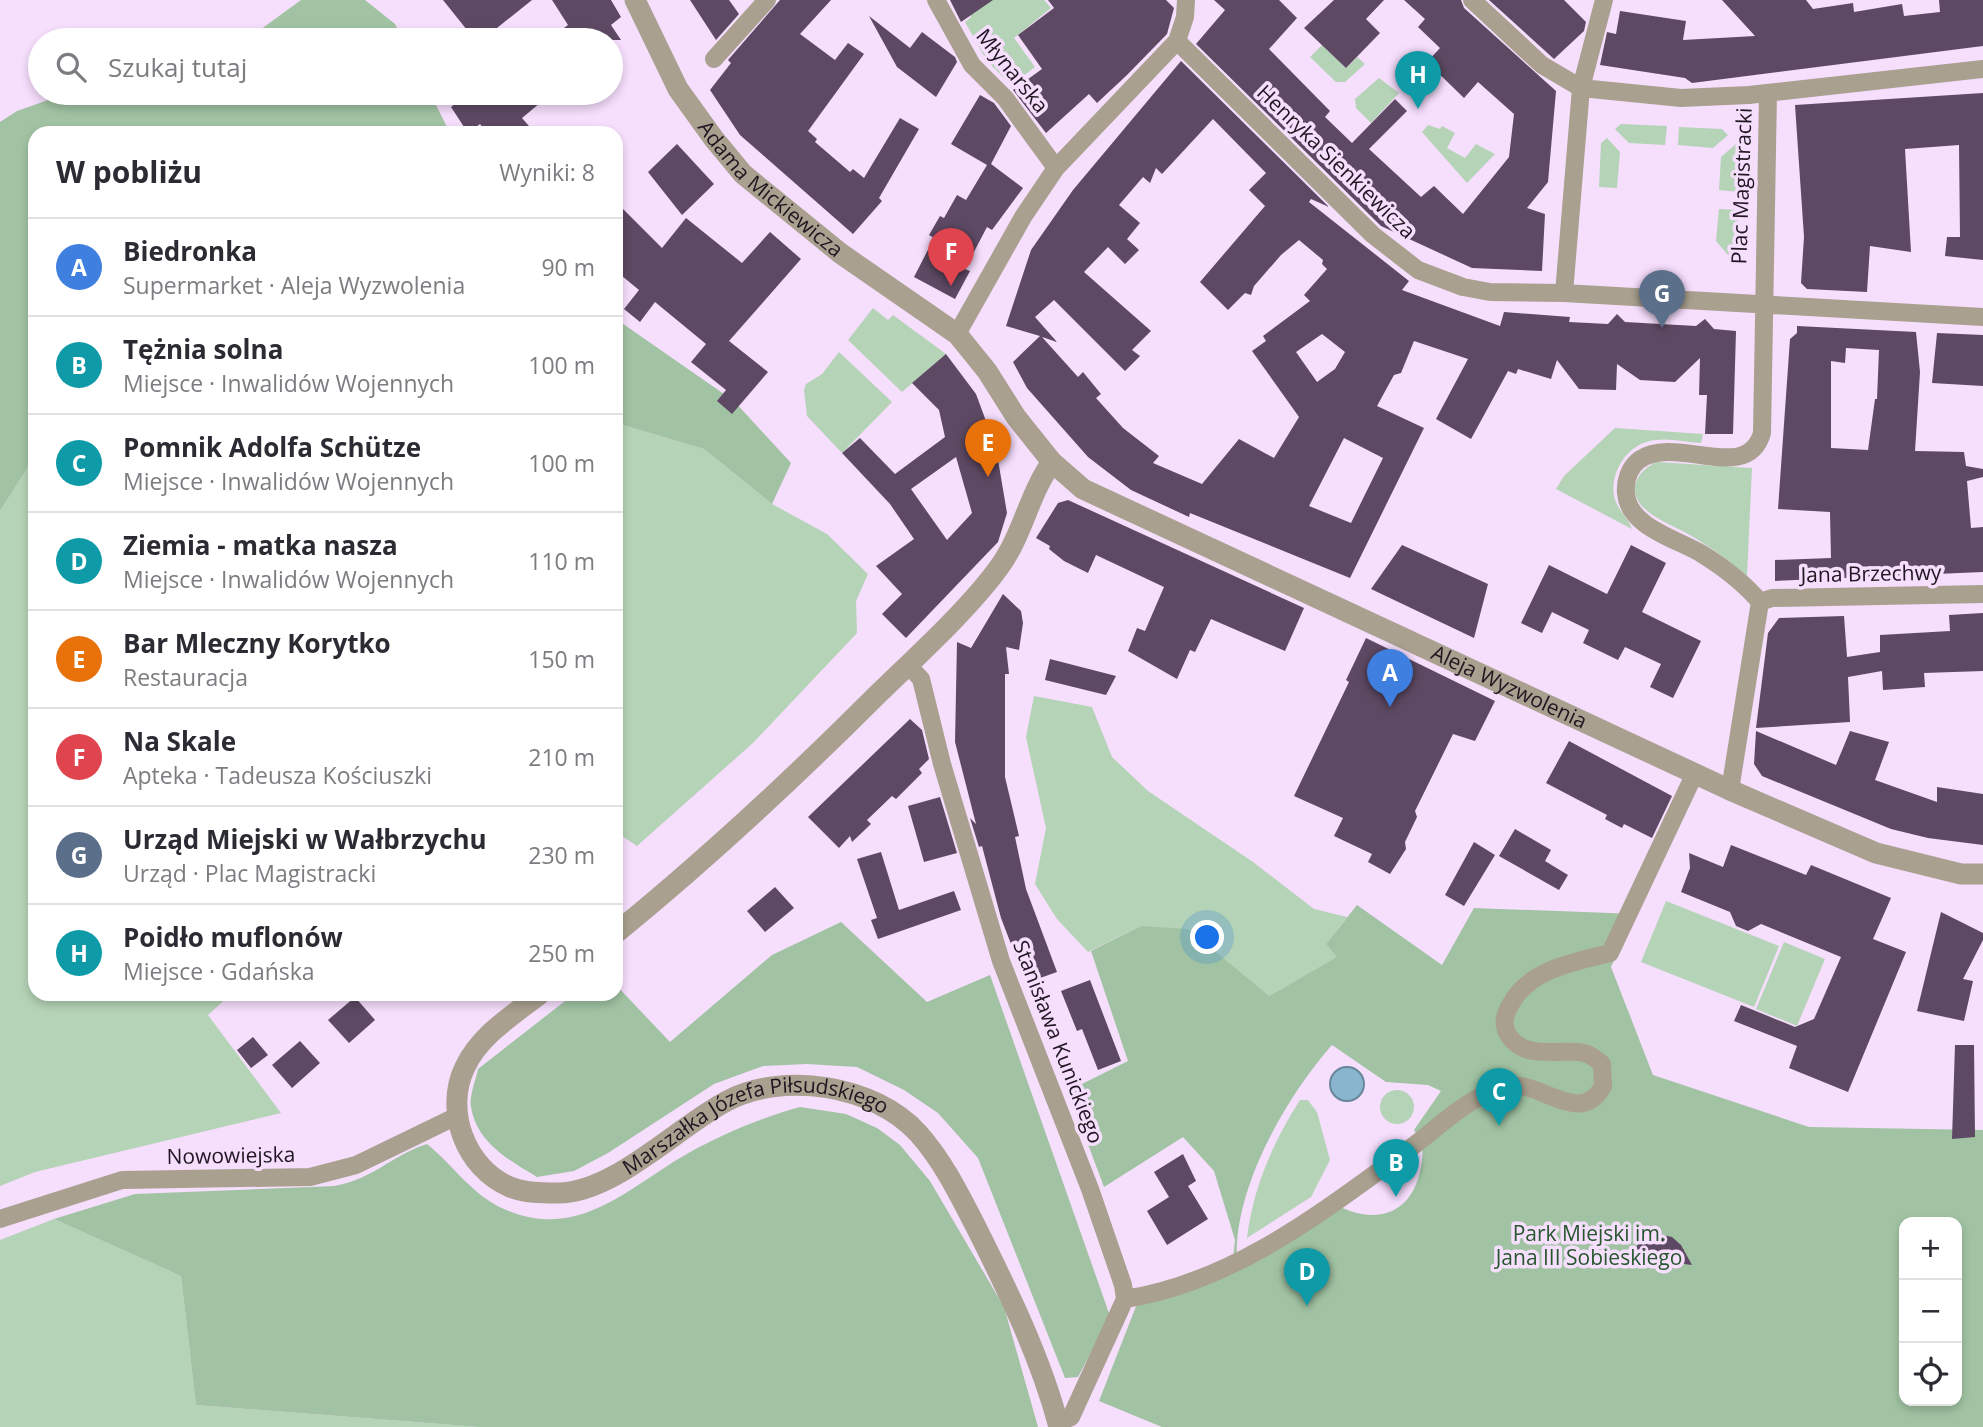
<!DOCTYPE html>
<html lang="pl">
<head>
<meta charset="utf-8">
<style>
  :root { --surface:#fff; --page:#f7f7f7; --text:#2b2b33; --muted:#7c7c81; --line:#e1e1e2; --accent:#8863dd }
  body { margin:0; font-family:"Open Sans",sans-serif; background:var(--page); color:var(--text) }
  .controls { position:absolute; right:21px; bottom:21px; display:grid; overflow:hidden; border-radius:14px; box-shadow:0 4px 10px #0003 }
  .controls button { width:63px; height:63px; display:grid; place-items:center; padding:0; border:0; border-bottom:2px solid var(--line); background:var(--surface); color:var(--text); font:35px sans-serif }
  .you { position:absolute; left:1208px; top:938px; width:24px; height:24px; margin:-18px; border:5px solid #fff; border-radius:50%; background:#1a73e8; box-shadow:0 0 0 10px #1a73e833 }
  .badge { display:grid; place-items:center; width:46px; height:46px; border-radius:50%; background:var(--accent); color:#fff; font-size:23px; font-weight:700 }
  .pin { position:absolute; translate:-50% -58px; filter:drop-shadow(0 2px 4px #0008) }
  .pin::after { content:''; position:absolute; top:37px; width:24px; height:21px; background:inherit; clip-path:polygon(0 0,100% 0,50% 100%) }
  .list { margin:0; padding:0; list-style:none }
  h2 { display:flex; justify-content:space-between; align-items:center; height:91px; margin:0; padding:0 28px; font-size:30px }
  h2 small { font-size:23px; font-weight:400; color:var(--muted) }
  .list li { display:grid; grid-template-columns:46px 1fr auto; gap:21px; align-items:center; box-sizing:border-box; height:98px; padding:0 28px; border-top:2px solid var(--line) }
  .list b { display:block; font-size:26px; white-space:nowrap }
  .list p { margin:0; font-size:23px; white-space:nowrap; color:var(--muted) }
  .list em { font-size:23px; font-style:normal; color:var(--muted) }
  .icon { flex:none; width:38px; height:38px; fill:none; stroke:currentColor; stroke-width:2; stroke-linecap:round; stroke-linejoin:round }
  .map { position:relative; flex:none; width:1983px; height:1427px; overflow:hidden }
  .search { position:absolute; background:var(--surface); box-shadow:0 4px 10px #0003; left:28px; top:28px; width:595px; height:77px; display:flex; align-items:center; gap:18px; box-sizing:border-box; padding:0 24px; border-radius:38px; color:var(--muted); font-size:26px }
  .panel { position:absolute; background:var(--surface); box-shadow:0 4px 10px #0003; left:28px; top:126px; width:595px; height:875px; border-radius:21px }
  .map>svg:first-child { display:block }
  .green { fill:#b5d3b6 }
  .forest { fill:#a1c3a3; fill-rule:evenodd }
  .water { fill:#8ab5ce; stroke:#6a869a; stroke-width:2 }
  .building { fill:#5d4963; fill-rule:evenodd }
  .lines { fill:none; stroke-linecap:round; stroke-linejoin:round }
  .minor { stroke:#a9a08f; stroke-width:18 }
  .tertiary { stroke:#a9a08f; stroke-width:21 }
  .labels { text-anchor:middle; stroke-width:7; stroke-linejoin:round; paint-order:stroke }
  .street-label { font-size:21px; fill:#201722; stroke:#f6defd }
  .park-label { font-size:21px; fill:#26572c; stroke:#f6defd }
</style>
</head>
<body>
<div class="map">
<svg width="1983" height="1427" viewBox="0 0 1983 1427">
  <rect width="100%" height="100%" fill="#f6defd"/>
  <path class="green" d="M 965,0 L 1044,0 L 1051,8 L 1014,38 L 1035,67 L 1011,85 L 987,61 L 965,22 L 971,17 Z
    M 1322,45 L 1346,68 L 1357,57 L 1365,64 L 1345,82 L 1336,82 L 1310,57 Z
    M 1379,78 L 1399,93 L 1371,123 L 1356,108 L 1355,99 Z
    M 1621,124 L 1667,126 L 1665,145 L 1629,143 L 1615,129 Z
    M 1428,125 L 1440,129 L 1442,126 L 1455,133 L 1447,148 L 1465,158 L 1476,144 L 1495,154 L 1467,183 L 1422,132 Z
    M 1679,127 L 1722,129 L 1728,135 L 1713,148 L 1678,145 Z
    M 1607,138 L 1620,152 L 1617,188 L 1599,187 L 1601,143 Z
    M 1736,144 L 1741,148 L 1739,192 L 1719,190 L 1721,157 Z
    M 1719,209 L 1738,210 L 1736,250 L 1729,256 L 1716,241 Z
    M 873,308 L 888,320 L 893,315 L 946,354 L 902,392 L 848,340 Z
    M 839,352 L 892,402 L 842,453 L 807,416 L 804,390 L 806,384 L 822,374 Z
    M 616,423 L 704,449 L 772,504 L 827,534 L 868,574 L 856,601 L 857,633 L 753,743 L 637,846 L 616,832 Z
    M 1615,428 L 1703,434 L 1701,443 C 1686,442 1670,438 1656,440 C 1629,442 1610,470 1614,496 C 1617,510 1628,517 1632,529 L 1556,489 L 1564,476 Z
    M 35,456 L 35,994 L 231,994 L 208,1015 L 281,1113 L 35,1172 L 0,1186 L 0,511 Z
    M 1657,462 L 1752,468 L 1747,576 C 1728,560 1709,546 1688,534 C 1674,526 1652,518 1641,505 C 1627,488 1639,469 1657,462 Z
    M 1034,696 L 1092,707 L 1112,757 L 1148,791 L 1253,862 L 1314,909 L 1347,917 L 1326,944 L 1338,957 L 1269,996 L 1141,926 L 1088,952 L 1057,919 L 1035,884 L 1046,828 L 1026,737 Z
    M 1666,901 L 1779,946 L 1754,1007 L 1641,962 Z
    M 1784,942 L 1825,959 L 1797,1026 L 1756,1009 Z
    M1380 1107a17 17 0 1 1 34 0a17 17 0 1 1-34 0Z
    M 1300,1100 L 1308,1100 L 1317,1112 L 1330,1160 L 1311,1197 L 1247,1238 C 1253,1188 1273,1142 1300,1100 Z
    M 54,1219 L 181,1276 L 196,1405 L 479,1427 L 0,1427 L 0,1240 Z"/>
  <path class="forest" d="M 301,0 L 365,0 L 395,24 L 403,40 L 246,40 Z
    M 68,93 L 430,93 L 449,131 L 35,133 L 35,456 L 0,511 L 0,122 L 17,111 Z
    M 616,319 L 734,401 L 791,463 L 772,504 L 704,449 L 616,423 Z
    M 1357,905 L 1442,965 L 1474,908 L 1636,914 L 1611,967 L 1653,1075 L 1809,1127 L 1983,1130 L 1983,1427 L 1162,1427 L 1099,1401 L 1142,1291 L 1233,1259 L 1235,1240 L 1214,1171 L 1183,1137 L 1104,1187 L 1068,1091 L 1128,1061 L 1091,951 L 1141,926 L 1188,929 L 1269,996 L 1337,957 L 1326,944 ZM 1332,1045 L 1386,1082 L 1428,1085 L 1441,1091 L 1414,1130 C 1424,1144 1424,1154 1420,1171 C 1410,1218 1371,1225 1333,1203 L 1237,1263 C 1232,1190 1286,1097 1332,1045 ZM 1904,1222 L 1957,1222 L 1957,1401 L 1904,1401 Z
    M 841,922 L 927,1002 L 990,975 L 1110,1316 L 1078,1377 L 1065,1378 L 978,1158 L 938,1113 L 904,1090 L 857,1067 L 807,1064 L 763,1066 L 714,1084 L 608,1153 L 574,1171 L 537,1177 C 509,1160 477,1143 471,1107 C 469,1096 476,1080 478,1069 L 574,994 L 616,994 L 616,985 L 670,1042 L 772,955 Z
    M 800,1107 L 846,1114 L 877,1128 L 900,1145 L 930,1181 L 1004,1307 L 1038,1427 L 479,1427 L 196,1405 L 181,1276 L 54,1219 L 135,1194 L 334,1186 C 374,1179 390,1156 427,1144 C 453,1165 472,1195 504,1209 C 580,1243 630,1185 692,1151 C 727,1132 761,1118 800,1107 Z"/>
  <path class="water" d="M1330 1084a17 17 0 1 1 34 0a17 17 0 1 1-34 0Z"/>
  <path class="building" d="M 443,0 L 532,0 L 482,40 L 475,40 Z
    M 552,0 L 611,0 L 621,17 L 611,25 L 621,40 L 548,40 L 568,25 Z
    M 690,0 L 729,0 L 739,14 L 716,40 Z
    M 780,0 L 831,0 L 800,34 L 835,60 L 848,43 L 864,54 L 808,131 L 817,139 L 815,142 L 850,172 L 853,169 L 864,178 L 900,118 L 919,129 L 879,198 L 882,201 L 853,234 L 740,135 L 710,90 L 731,63 L 728,60 Z
    M 950,0 L 993,0 L 961,22 Z
    M 1048,0 L 1166,0 L 1174,8 L 1167,34 L 1127,75 L 1097,103 L 1089,94 L 1046,133 L 1013,90 L 1042,69 L 1018,35 L 1054,8 Z
    M 1214,0 L 1279,0 L 1297,18 L 1269,49 L 1330,111 L 1325,117 L 1352,143 L 1395,99 L 1407,111 L 1369,149 L 1421,197 L 1434,186 L 1463,214 L 1509,157 L 1514,114 L 1478,82 L 1464,98 L 1427,62 L 1440,48 L 1418,27 L 1425,19 L 1404,0 L 1461,0 L 1464,8 L 1556,91 L 1548,182 L 1527,208 L 1545,214 L 1542,271 L 1472,268 L 1381,226 L 1196,44 L 1225,10 Z
    M 1334,0 L 1384,0 L 1366,19 L 1380,33 L 1346,68 L 1304,28 Z
    M 1489,0 L 1564,0 L 1586,22 L 1584,31 L 1554,59 Z
    M 1722,0 L 1806,0 L 1813,9 L 1853,3 L 1854,12 L 1902,4 L 1904,16 L 1940,12 L 1939,0 L 1983,0 L 1983,46 L 1692,83 L 1685,78 L 1600,65 L 1607,32 L 1616,34 L 1620,11 L 1686,21 L 1683,40 L 1755,36 Z
    M 869,16 L 910,48 L 922,32 L 955,57 L 957,62 L 936,97 L 897,67 Z
    M 1181,61 L 1329,207 L 1311,199 L 1309,202 L 1409,281 L 1402,290 L 1500,326 L 1504,312 L 1570,317 L 1569,322 L 1608,324 L 1617,314 L 1625,322 L 1696,326 L 1705,319 L 1714,329 L 1736,331 L 1733,434 L 1705,434 L 1707,395 L 1699,395 L 1700,358 L 1675,382 L 1640,380 L 1617,364 L 1616,390 L 1579,389 L 1557,360 L 1551,379 L 1518,369 L 1516,374 L 1508,371 L 1471,439 L 1436,419 L 1468,359 L 1414,341 L 1401,373 L 1394,375 L 1377,406 L 1424,428 L 1350,578 L 1190,513 L 1189,517 L 1131,490 L 1088,457 L 1027,388 L 1013,362 L 1040,336 L 1006,326 L 1031,250 L 1073,190 ZM 1213,119 L 1266,173 L 1249,190 L 1265,206 L 1200,282 L 1228,310 L 1245,293 L 1251,295 L 1254,286 L 1281,255 L 1299,240 L 1323,260 L 1322,264 L 1327,269 L 1304,295 L 1310,301 L 1263,336 L 1266,341 L 1252,351 L 1299,417 L 1274,458 L 1239,439 L 1202,484 L 1153,463 L 1159,456 L 1123,428 L 1096,398 L 1101,394 L 1083,372 L 1078,377 L 1042,337 L 1057,342 L 1035,317 L 1054,300 L 1125,371 L 1140,356 L 1132,350 L 1151,331 L 1084,272 L 1108,247 L 1125,264 L 1139,250 L 1127,239 L 1140,223 L 1119,205 L 1143,177 L 1150,183 L 1156,168 L 1162,174 ZM 1322,334 L 1345,352 L 1335,369 L 1317,382 L 1296,352 ZM 1344,438 L 1383,458 L 1351,523 L 1309,506 Z
    M 468,93 L 552,93 L 522,118 L 535,133 L 487,133 L 480,124 L 468,133 L 451,107 Z
    M 1983,93 L 1983,260 L 1945,256 L 1947,237 L 1960,237 L 1959,145 L 1905,149 L 1911,252 L 1870,246 L 1867,292 L 1807,289 L 1801,283 L 1804,237 L 1795,105 Z
    M 980,95 L 994,103 L 1011,126 L 991,164 L 1023,188 L 992,230 L 987,227 L 965,269 L 970,271 L 955,299 L 914,277 L 934,238 L 929,235 L 940,216 L 944,218 L 957,195 L 966,200 L 987,165 L 951,144 Z
    M 677,144 L 714,184 L 682,215 L 648,172 Z
    M 616,202 L 662,248 L 686,218 L 742,263 L 770,232 L 801,259 L 729,341 L 768,372 L 732,414 L 717,401 L 726,390 L 691,362 L 706,344 L 655,302 L 640,322 L 624,309 L 639,290 L 616,271 Z
    M 1797,326 L 1916,332 L 1920,372 L 1915,451 L 1964,452 L 1966,466 L 1983,469 L 1983,477 L 1967,481 L 1971,528 L 1983,527 L 1983,572 L 1775,581 L 1775,560 L 1831,558 L 1830,512 L 1778,509 L 1790,339 L 1797,333 ZM 1846,348 L 1879,350 L 1877,399 L 1875,399 L 1868,450 L 1831,448 L 1831,361 L 1845,363 Z
    M 1937,333 L 1983,335 L 1983,386 L 1932,383 Z
    M 946,354 L 976,394 L 996,448 L 1007,513 L 998,542 L 906,638 L 882,614 L 902,594 L 876,566 L 914,539 L 890,504 L 842,453 L 860,438 L 895,474 L 945,437 L 939,410 L 912,383 ZM 956,457 L 972,513 L 947,540 L 911,489 Z
    M 1068,500 L 1304,608 L 1285,651 L 1211,619 L 1195,652 L 1190,650 L 1177,679 L 1128,651 L 1137,628 L 1145,631 L 1164,587 L 1096,555 L 1088,573 L 1064,561 L 1049,549 L 1050,546 L 1036,538 L 1058,503 Z
    M 1402,545 L 1488,584 L 1474,638 L 1371,589 Z
    M 1631,545 L 1666,563 L 1642,612 L 1701,641 L 1673,698 L 1650,687 L 1661,664 L 1625,647 L 1618,660 L 1583,643 L 1589,630 L 1552,612 L 1542,633 L 1521,623 L 1549,565 L 1607,594 Z
    M 1003,594 L 1021,611 L 1023,623 L 1019,650 L 1006,647 L 1009,674 L 1005,674 L 1005,777 L 1019,836 L 1015,837 L 1026,889 L 1057,972 L 1026,983 L 1001,918 L 982,846 L 979,847 L 970,818 L 976,824 L 955,742 L 957,642 L 971,648 Z
    M 1983,613 L 1983,671 L 1924,673 L 1925,687 L 1883,690 L 1882,671 L 1848,677 L 1850,722 L 1756,728 L 1768,633 L 1779,618 L 1844,616 L 1847,657 L 1880,652 L 1880,635 L 1950,631 L 1949,615 Z
    M 1366,638 L 1495,701 L 1475,741 L 1453,734 L 1415,811 L 1417,817 L 1405,842 L 1406,849 L 1390,874 L 1368,862 L 1372,854 L 1334,836 L 1343,818 L 1294,796 L 1349,682 L 1346,680 Z
    M 1050,659 L 1116,676 L 1106,695 L 1045,680 Z
    M 910,719 L 922,730 L 929,759 L 919,769 L 922,773 L 896,799 L 892,796 L 867,820 L 871,824 L 852,842 L 850,836 L 839,848 L 808,817 Z
    M 1756,731 L 1836,765 L 1850,731 L 1889,742 L 1875,780 L 1937,802 L 1937,787 L 1983,794 L 1983,845 L 1928,838 L 1891,829 L 1762,776 L 1754,764 Z
    M 1569,741 L 1672,796 L 1652,838 L 1624,824 L 1622,828 L 1605,819 L 1607,815 L 1546,783 Z
    M 940,797 L 957,853 L 924,862 L 908,806 Z
    M 1515,829 L 1551,850 L 1545,861 L 1568,875 L 1559,890 L 1499,856 Z
    M 1474,842 L 1495,855 L 1464,906 L 1445,895 Z
    M 1731,845 L 1806,875 L 1811,865 L 1891,898 L 1873,939 L 1906,952 L 1848,1092 L 1789,1068 L 1797,1046 L 1734,1021 L 1741,1005 L 1795,1027 L 1814,1019 L 1841,957 L 1761,924 L 1748,931 L 1736,926 L 1730,912 L 1681,892 L 1690,868 L 1689,853 L 1723,867 Z
    M 881,852 L 899,910 L 954,891 L 961,910 L 878,939 L 871,920 L 877,918 L 857,859 Z
    M 775,887 L 794,908 L 765,932 L 747,911 Z
    M 1941,912 L 1983,933 L 1983,940 L 1963,979 L 1973,981 L 1964,1021 L 1917,1011 Z
    M 1090,980 L 1121,1061 L 1098,1070 L 1082,1029 L 1077,1031 L 1061,991 Z
    M 355,997 L 375,1020 L 349,1043 L 328,1020 Z
    M 253,1037 L 268,1055 L 251,1068 L 237,1050 Z
    M 300,1041 L 320,1063 L 292,1088 L 272,1065 Z
    M 1955,1045 L 1974,1045 L 1975,1137 L 1952,1139 Z
    M 1183,1154 L 1196,1181 L 1188,1186 L 1208,1219 L 1167,1245 L 1147,1211 L 1169,1197 L 1154,1172 Z
    M 1654,1233 L 1672,1237 L 1681,1245 L 1692,1265 L 1630,1257 L 1640,1241 Z"/>
  <g class="lines">
    <path class="minor" d="M 936,0 L 972,65 L 1005,98 L 1056,168
      M 1472,0 L 1542,65 L 1581,88 L 1681,98 L 1749,95 L 1983,69
      M 1177,41 L 1373,235 L 1418,270 L 1463,287 L 1490,292 L 1564,293 L 1983,317
      M 714,59 L 767,0
      M 1564,293 L 1581,88 L 1604,0
      M 957,334 L 1023,217 L 1056,168 L 1177,41 L 1185,17 L 1186,0
      M 1760,602 C 1744,583 1723,567 1702,554 C 1677,539 1628,527 1626,493 C 1625,481 1629,468 1639,460 C 1677,434 1747,485 1762,433 L 1768,93
      M 1760,602 L 1772,598 L 1983,594
      M 908,665 L 921,679 L 942,764 L 1001,961 L 1090,1189 L 1123,1285 L 1125,1299 L 1071,1417 L 1058,1423
      M 1730,790 L 1760,602
      M 0,1219 L 122,1180 L 310,1177 L 356,1165 L 457,1116
      M 1125,1299 C 1234,1282 1322,1212 1409,1149 C 1438,1128 1472,1093 1508,1086 C 1540,1080 1581,1128 1603,1086 L 1602,1064 C 1596,1059 1592,1055 1584,1053 C 1559,1048 1526,1061 1509,1036 C 1501,1024 1505,1013 1512,1002 C 1531,969 1577,961 1610,953 L 1695,773"/>
    <g class="tertiary">
      <path id="s1" d="M 635,0 L 678,89 L 714,139 L 743,174 L 840,253 L 957,334 L 987,371 L 1016,417 L 1052,462 L 1083,489 L 1730,790 L 1876,853 L 1961,874 L 1983,874"/>
      <path d="M 616,933 C 708,858 795,777 879,693 C 917,656 970,608 1000,566 C 1023,534 1029,494 1052,462"/>
      <path id="s2" d="M 540,994 C 513,1015 480,1035 465,1067 C 444,1110 465,1168 510,1187 C 524,1193 542,1193 557,1193 C 613,1194 677,1127 727,1101 C 784,1071 874,1085 918,1133 C 943,1161 959,1194 976,1227 C 1008,1291 1041,1358 1059,1427"/>
    </g>
  </g>
  <g class="labels">
    <g class="street-label">
      <text transform="translate(1012 71) rotate(51)" y="7">Młynarska</text>
      <text transform="translate(1336 162) rotate(44)" y="7">Henryka Sienkiewicza</text>
      <text transform="translate(1742 186) rotate(-88)" y="7">Plac Magistracki</text>
      <text dy="7" stroke="none"><textPath href="#s1" startOffset="236">Adama Mickiewicza</textPath></text>
      <text transform="translate(1871 574) rotate(-1)" y="7">Jana Brzechwy</text>
      <text dy="7" stroke="none"><textPath href="#s1" startOffset="1144">Aleja Wyzwolenia</textPath></text>
      <text transform="translate(1058 1042) rotate(69)" y="7">Stanisława Kunickiego</text>
      <text dy="7" stroke="none"><textPath href="#s2" startOffset="513">Marszałka Józefa Piłsudskiego</textPath></text>
      <text transform="translate(231 1156) rotate(-1)" y="7">Nowowiejska</text>
    </g>
    <g class="park-label">
      <text x="1589" y="1241">Park Miejski im.<tspan x="1589" dy="24">Jana III Sobieskiego</tspan></text>
    </g>
  </g>
</svg>
<div class="controls">
<button>+</button>
<button>−</button>
<button><svg class="icon" aria-label="locate" viewBox="0 0 24 24"><circle cx="12" cy="12" r="6"/><path d="M12 2v4M12 18v4M2 12h4M18 12h4"/></svg></button>
</div>
<div class="you"></div>
<div class="pin badge" style="left:1390px;top:707px;background:#3f7fe0">A</div>
<div class="pin badge" style="left:1396px;top:1197px;background:#0f9aa8">B</div>
<div class="pin badge" style="left:1499px;top:1126px;background:#0f9aa8">C</div>
<div class="pin badge" style="left:1307px;top:1306px;background:#0f9aa8">D</div>
<div class="pin badge" style="left:988px;top:477px;background:#e8710a">E</div>
<div class="pin badge" style="left:951px;top:286px;background:#e0444e">F</div>
<div class="pin badge" style="left:1662px;top:328px;background:#5c6f8a">G</div>
<div class="pin badge" style="left:1418px;top:109px;background:#0f9aa8">H</div>
<div class="search"><svg class="icon" aria-label="search" viewBox="0 0 24 24"><circle cx="10" cy="10" r="6"/><path d="M15 15l6 6"/></svg>Szukaj tutaj</div>
<section class="panel">
<h2>W pobliżu<small>Wyniki: 8</small></h2>
<ul class="list">
<li><span class="badge" style="background:#3f7fe0">A</span><div><b>Biedronka</b><p>Supermarket · Aleja Wyzwolenia</p></div><em>90 m</em></li>
<li><span class="badge" style="background:#0f9aa8">B</span><div><b>Tężnia solna</b><p>Miejsce · Inwalidów Wojennych</p></div><em>100 m</em></li>
<li><span class="badge" style="background:#0f9aa8">C</span><div><b>Pomnik Adolfa Schütze</b><p>Miejsce · Inwalidów Wojennych</p></div><em>100 m</em></li>
<li><span class="badge" style="background:#0f9aa8">D</span><div><b>Ziemia - matka nasza</b><p>Miejsce · Inwalidów Wojennych</p></div><em>110 m</em></li>
<li><span class="badge" style="background:#e8710a">E</span><div><b>Bar Mleczny Korytko</b><p>Restauracja</p></div><em>150 m</em></li>
<li><span class="badge" style="background:#e0444e">F</span><div><b>Na Skale</b><p>Apteka · Tadeusza Kościuszki</p></div><em>210 m</em></li>
<li><span class="badge" style="background:#5c6f8a">G</span><div><b>Urząd Miejski w Wałbrzychu</b><p>Urząd · Plac Magistracki</p></div><em>230 m</em></li>
<li><span class="badge" style="background:#0f9aa8">H</span><div><b>Poidło muflonów</b><p>Miejsce · Gdańska</p></div><em>250 m</em></li>
</ul>
</section>
</div>
</body>
</html>
